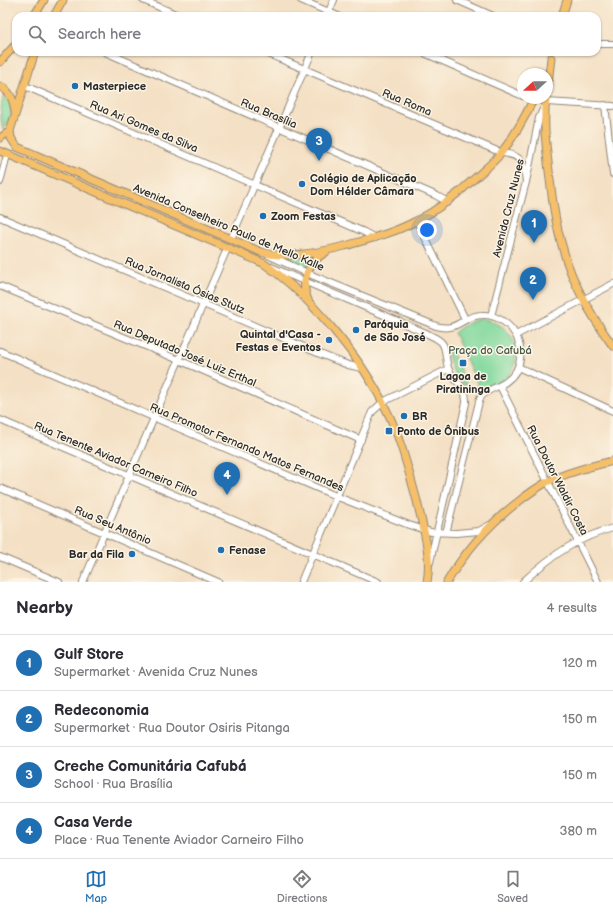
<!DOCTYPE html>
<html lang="en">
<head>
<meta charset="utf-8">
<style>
  :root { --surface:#fff; --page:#f7f7f7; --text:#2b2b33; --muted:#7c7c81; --line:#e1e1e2; --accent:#1f6fb2 }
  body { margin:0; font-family:"Balsamiq Sans",sans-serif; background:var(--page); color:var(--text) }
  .compass { position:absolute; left:517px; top:68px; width:36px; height:36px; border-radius:50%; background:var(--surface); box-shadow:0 1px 3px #0004; rotate:249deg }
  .you { position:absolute; left:427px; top:230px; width:14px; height:14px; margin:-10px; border:3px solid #fff; border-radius:50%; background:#1a73e8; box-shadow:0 0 0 6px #1a73e833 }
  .badge { display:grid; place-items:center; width:26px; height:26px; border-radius:50%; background:var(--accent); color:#fff; font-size:13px; font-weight:700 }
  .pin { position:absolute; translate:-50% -33px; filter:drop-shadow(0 1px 2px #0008) }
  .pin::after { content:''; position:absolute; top:21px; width:14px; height:12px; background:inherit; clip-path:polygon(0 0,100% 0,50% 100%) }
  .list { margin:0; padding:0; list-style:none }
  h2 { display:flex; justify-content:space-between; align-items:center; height:52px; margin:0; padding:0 16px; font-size:17px }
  h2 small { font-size:13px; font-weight:400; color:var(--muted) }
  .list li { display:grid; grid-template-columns:26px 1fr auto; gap:12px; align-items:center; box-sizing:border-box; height:56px; padding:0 16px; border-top:1px solid var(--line) }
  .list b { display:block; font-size:15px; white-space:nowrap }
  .list p { margin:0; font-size:13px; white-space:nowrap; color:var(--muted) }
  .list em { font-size:13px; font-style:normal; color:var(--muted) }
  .icon { flex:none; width:22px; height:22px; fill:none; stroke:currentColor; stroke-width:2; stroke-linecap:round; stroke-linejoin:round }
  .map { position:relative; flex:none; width:613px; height:582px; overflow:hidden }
  .search { position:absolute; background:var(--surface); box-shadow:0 1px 3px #0004; left:12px; right:12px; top:12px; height:44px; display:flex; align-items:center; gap:10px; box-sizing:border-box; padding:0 14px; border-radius:12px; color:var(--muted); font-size:15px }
  .sheet { height:276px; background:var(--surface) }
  nav { display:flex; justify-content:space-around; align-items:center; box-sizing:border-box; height:56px; border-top:1px solid var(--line); background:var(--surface); font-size:11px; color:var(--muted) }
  nav a { display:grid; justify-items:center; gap:2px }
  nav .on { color:var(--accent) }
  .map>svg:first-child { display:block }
  .green { fill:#80d89c; stroke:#568264 }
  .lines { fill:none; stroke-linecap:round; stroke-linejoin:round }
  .minor-casing { stroke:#908678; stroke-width:8 }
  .major-casing { stroke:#908678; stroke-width:9 }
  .minor { stroke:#fff; stroke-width:6 }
  .major { stroke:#f6c06b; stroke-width:7 }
  .poi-dot { fill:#1f6fb2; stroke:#fcf5e5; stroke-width:1.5 }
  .labels { text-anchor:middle; stroke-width:3; stroke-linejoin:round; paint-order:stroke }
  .poi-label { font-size:11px; font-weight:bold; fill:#2b2b2b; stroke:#fcf5e5; text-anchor:start }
  .street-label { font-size:11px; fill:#2b2b2b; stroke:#fcf5e5 }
  .park-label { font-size:11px; fill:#405647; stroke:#fcf5e5 }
</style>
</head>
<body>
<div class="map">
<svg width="613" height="582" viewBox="0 0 613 582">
  <rect width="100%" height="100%" fill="#fcf5e5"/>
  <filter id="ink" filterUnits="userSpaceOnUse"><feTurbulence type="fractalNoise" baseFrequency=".025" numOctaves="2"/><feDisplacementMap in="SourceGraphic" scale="8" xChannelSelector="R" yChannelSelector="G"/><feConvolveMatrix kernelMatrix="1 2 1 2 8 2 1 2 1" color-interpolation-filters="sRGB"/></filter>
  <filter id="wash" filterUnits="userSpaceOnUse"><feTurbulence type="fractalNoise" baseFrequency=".012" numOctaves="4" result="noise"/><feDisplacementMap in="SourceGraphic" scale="16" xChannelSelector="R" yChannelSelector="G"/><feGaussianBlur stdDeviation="0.9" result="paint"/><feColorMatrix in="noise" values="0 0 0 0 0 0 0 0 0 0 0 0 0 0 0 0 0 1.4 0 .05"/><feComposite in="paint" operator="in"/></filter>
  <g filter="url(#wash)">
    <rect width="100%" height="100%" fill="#f4e0c4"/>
    <path class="green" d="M 4,95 C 14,105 13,120 3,130 C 0,118 0,106 4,95 Z
      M 318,254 L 306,270 L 273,256 Z
      M 483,319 C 531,327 524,390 479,387 L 454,333 C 463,325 470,321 483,319 Z
      M 448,347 L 450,347 L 468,388 C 454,378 448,364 448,347 Z"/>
  </g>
  <g filter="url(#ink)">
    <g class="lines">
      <g class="minor-casing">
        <path id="minor" d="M 143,0 L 180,16
          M 301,0 L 338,16
          M 457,0 L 493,16
          M 327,16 L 334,0
          M 597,44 L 613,44
          M 105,52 L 435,195 L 448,202
          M 264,52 L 502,153 C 523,155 524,163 526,182
          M 422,52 L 523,96
          M 25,86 L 364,232 L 375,238
          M 546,102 L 613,106
          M 605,105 L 613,174
          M 0,182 L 7,155
          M 0,217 L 325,356 L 348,365 L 362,368
          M 417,221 L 465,319
          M 231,239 L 312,52
          M 268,255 L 314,276 L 436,326 C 459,333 462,314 485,315 C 512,317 529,347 516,371 C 505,389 488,386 480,398 L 446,533
          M 271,267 L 426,333 C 431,336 438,338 442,343 C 447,349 445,362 449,370 C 455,383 467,386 466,403 L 430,562
          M 0,286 L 179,360 L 361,440
          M 491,316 L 526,182 L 539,118 L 545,105
          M 516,335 L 613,284
          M 0,351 L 338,497 L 409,525 L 431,532 L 456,533 L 479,531 L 490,525
          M 518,367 L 613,411
          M 500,386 L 598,582
          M 0,420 L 378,582
          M 0,488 L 218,582
          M 0,557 L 59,582
          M 83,582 L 227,249
          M 301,582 L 372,412 L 383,402 L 448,369
          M 523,582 C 549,557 578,537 613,528"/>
      </g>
      <g class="major-casing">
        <path id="major" d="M 34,16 L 44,0
          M 54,16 L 63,0
          M 562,16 L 567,0
          M 35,52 L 10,131 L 11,138 L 17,147 L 261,252 C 288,259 317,253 345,246 C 369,239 394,233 416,221 C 438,210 457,195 475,178 C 484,170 494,162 501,153 C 515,136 525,117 534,98
          M 0,62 L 16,44
          M 0,86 C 10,91 14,101 15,111
          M 547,92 L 551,58
          M 546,98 C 543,124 546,145 549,171 C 552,197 555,223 563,249 C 572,283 592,317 613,346
          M 0,138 L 10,131
          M 0,151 L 263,263 C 308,293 363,360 386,409 C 400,436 409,472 417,501 C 423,528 432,555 427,582
          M 308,300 C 299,282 309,261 326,252
          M 447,582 C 466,550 489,524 518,502 C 528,494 538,487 549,481 C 569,472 591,466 613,461"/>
      </g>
      <use href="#minor" class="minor"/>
      <use href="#major" class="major"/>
    </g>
  </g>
  <g class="poi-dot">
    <circle cx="75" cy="86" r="4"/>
    <circle cx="302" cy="184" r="4"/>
    <circle cx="263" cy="216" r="4"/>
    <circle cx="356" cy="330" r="4"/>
    <circle cx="329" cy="340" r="4"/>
    <rect x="459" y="359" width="8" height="8" rx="2"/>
    <circle cx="404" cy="416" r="4"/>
    <rect x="385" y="427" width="8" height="8" rx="2"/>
    <circle cx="221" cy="550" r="4"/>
    <circle cx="132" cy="554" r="4"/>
  </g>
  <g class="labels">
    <g class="poi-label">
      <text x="83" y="90">Masterpiece</text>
      <text x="310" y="182">Colégio de Aplicação<tspan x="310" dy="13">Dom Hélder Câmara</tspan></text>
      <text x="271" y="220">Zoom Festas</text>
      <text x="364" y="328">Paróquia<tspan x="364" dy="13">de São José</tspan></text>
      <text x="321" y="338" text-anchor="end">Quintal d'Casa -<tspan x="321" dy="13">Festas e Eventos</tspan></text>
      <text x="463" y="380" text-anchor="middle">Lagoa de<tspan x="463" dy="13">Piratininga</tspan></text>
      <text x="412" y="420">BR</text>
      <text x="397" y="435">Ponto de Ônibus</text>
      <text x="229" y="554">Fenase</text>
      <text x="124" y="558" text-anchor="end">Bar da Fila</text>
    </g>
    <g class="street-label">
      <text transform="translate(407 102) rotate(23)" y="4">Rua Roma</text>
      <text transform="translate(269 113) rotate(23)" y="4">Rua Brasília</text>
      <text transform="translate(144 126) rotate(23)" y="4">Rua Ari Gomes da Silva</text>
      <text transform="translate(508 208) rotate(-76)" y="4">Avenida Cruz Nunes</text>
      <text transform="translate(229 227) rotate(23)" y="4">Avenida Conselheiro Paulo de Mello Kalle</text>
      <text transform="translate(185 285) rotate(23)" y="4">Rua Jornalista Ósias Stutz</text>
      <text transform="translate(185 353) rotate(23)" y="4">Rua Deputado José Luiz Erthal</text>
      <text transform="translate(247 447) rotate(23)" y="4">Rua Promotor Fernando Matos Fernandes</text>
      <text transform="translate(116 459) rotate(23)" y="4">Rua Tenente Aviador Carneiro Filho</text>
      <text transform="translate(558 480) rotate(63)" y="4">Rua Doutor Waldir Costa</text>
      <text transform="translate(113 525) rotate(23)" y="4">Rua Seu Antônio</text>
    </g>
    <g class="park-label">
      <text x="490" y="354">Praça do Cafubá</text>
    </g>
  </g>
</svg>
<svg class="compass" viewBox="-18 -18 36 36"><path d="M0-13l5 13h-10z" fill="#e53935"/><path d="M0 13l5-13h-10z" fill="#7c7c81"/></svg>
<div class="you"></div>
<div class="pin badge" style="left:534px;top:243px">1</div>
<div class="pin badge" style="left:533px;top:300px">2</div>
<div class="pin badge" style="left:319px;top:161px">3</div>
<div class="pin badge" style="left:227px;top:495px">4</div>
<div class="search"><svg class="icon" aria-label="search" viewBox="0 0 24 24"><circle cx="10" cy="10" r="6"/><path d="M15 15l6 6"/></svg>Search here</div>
</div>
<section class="sheet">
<h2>Nearby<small>4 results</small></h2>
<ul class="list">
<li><span class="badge">1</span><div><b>Gulf Store</b><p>Supermarket · Avenida Cruz Nunes</p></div><em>120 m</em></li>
<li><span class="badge">2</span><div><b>Redeconomia</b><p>Supermarket · Rua Doutor Osiris Pitanga</p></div><em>150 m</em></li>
<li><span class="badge">3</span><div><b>Creche Comunitária Cafubá</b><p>School · Rua Brasília</p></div><em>150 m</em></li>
<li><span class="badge">4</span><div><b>Casa Verde</b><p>Place · Rua Tenente Aviador Carneiro Filho</p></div><em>380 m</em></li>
</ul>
</section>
<nav>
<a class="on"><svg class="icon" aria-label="map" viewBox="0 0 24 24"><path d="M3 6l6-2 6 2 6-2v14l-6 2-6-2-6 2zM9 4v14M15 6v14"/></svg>Map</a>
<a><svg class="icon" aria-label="directions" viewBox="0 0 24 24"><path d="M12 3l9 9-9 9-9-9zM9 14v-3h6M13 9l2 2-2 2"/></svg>Directions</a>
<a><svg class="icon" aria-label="saved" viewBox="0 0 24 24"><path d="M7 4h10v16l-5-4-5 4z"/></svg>Saved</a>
</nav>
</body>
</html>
